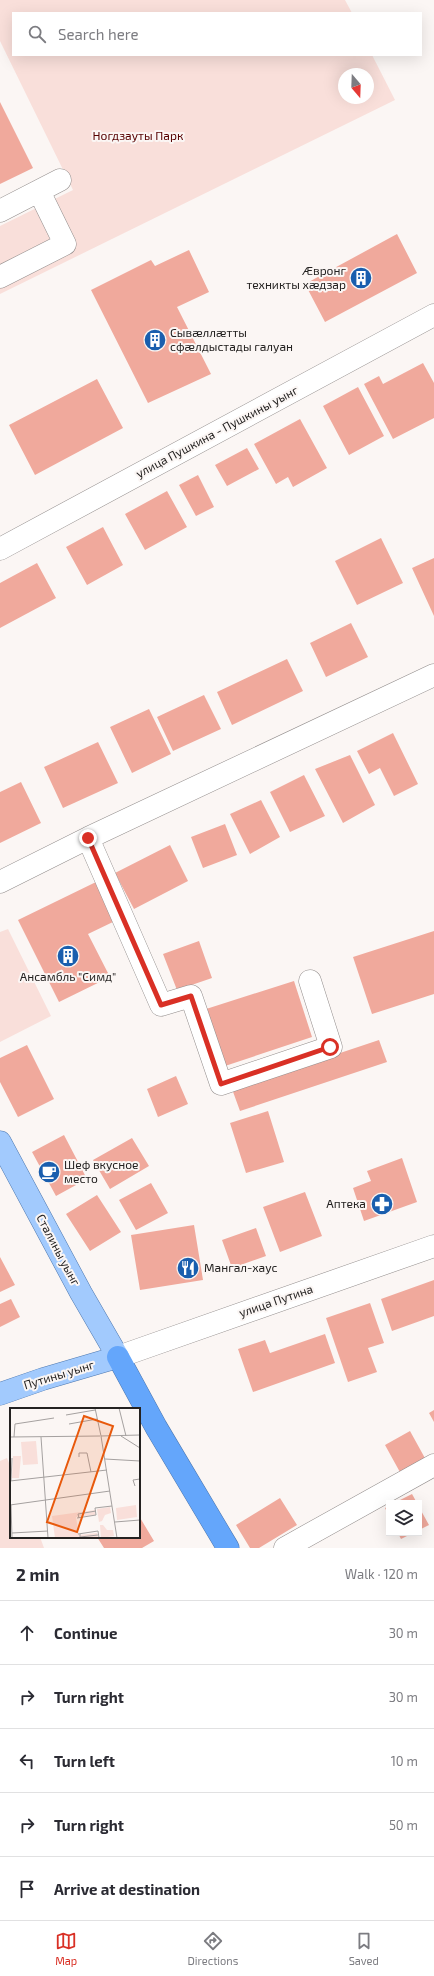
<!DOCTYPE html>
<html lang="en">
<head>
<meta charset="utf-8">
<style>
  :root { --surface:#fff; --page:#f7f7f7; --text:#2b2b33; --muted:#7c7c81; --line:#e1e1e2; --accent:#d93025 }
  body { margin:0; font-family:"Exo 2",sans-serif; background:var(--page); color:var(--text) }
  .controls { position:absolute; right:12px; bottom:12px; display:grid; overflow:hidden; border-radius:0px; box-shadow:0 4px 16px #0002 }
  .controls button { width:36px; height:36px; display:grid; place-items:center; padding:0; border:0; border-bottom:1px solid var(--line); background:var(--surface); color:var(--text); font:20px sans-serif }
  .compass { position:absolute; left:338px; top:68px; width:36px; height:36px; border-radius:50%; background:var(--surface); box-shadow:0 4px 16px #0002; rotate:161deg }
  .stop { position:absolute; width:12px; height:12px; margin:-9px; border:3px solid #d93025; border-radius:50%; background:#fff }
  .stop.end { background:#d93025; border-color:#fff; box-shadow:0 1px 4px #0008 }
  .list { margin:0; padding:0; list-style:none }
  h2 { display:flex; justify-content:space-between; align-items:center; height:52px; margin:0; padding:0 16px; font-size:17px }
  h2 small { font-size:13px; font-weight:400; color:var(--muted) }
  .list li { display:grid; grid-template-columns:26px 1fr auto; gap:12px; align-items:center; box-sizing:border-box; height:64px; padding:0 16px; border-top:1px solid var(--line) }
  .list b { display:block; font-size:15px; white-space:nowrap }
  .list em { font-size:13px; font-style:normal; color:var(--muted) }
  .icon { flex:none; width:22px; height:22px; fill:none; stroke:currentColor; stroke-width:2; stroke-linecap:round; stroke-linejoin:round }
  .map { position:relative; flex:none; width:434px; height:1548px; overflow:hidden }
  .search { position:absolute; background:var(--surface); box-shadow:0 4px 16px #0002; left:12px; right:12px; top:12px; height:44px; display:flex; align-items:center; gap:10px; box-sizing:border-box; padding:0 14px; border-radius:0px; color:var(--muted); font-size:15px }
  .sheet { height:372px; background:var(--surface) }
  nav { display:flex; justify-content:space-around; align-items:center; box-sizing:border-box; height:56px; border-top:1px solid var(--line); background:var(--surface); font-size:11px; color:var(--muted) }
  nav a { display:grid; justify-items:center; gap:2px }
  nav .on { color:var(--accent) }
  .map>svg:first-child { display:block }
  .green { fill:#f9dfda; fill-rule:evenodd }
  .building { fill:#f0a99c }
  .lines { fill:none; stroke-linecap:round; stroke-linejoin:round }
  .minor-casing { stroke:#928d8c; stroke-width:23 }
  .major-casing { stroke:#4e78af; stroke-width:23 }
  .highway-casing { stroke:#4e78af; stroke-width:23 }
  .minor { stroke:#fff; stroke-width:22 }
  .major { stroke:#a2cafd; stroke-width:22 }
  .highway { stroke:#64a6fb; stroke-width:22 }
  .route { stroke:#d93025; stroke-width:5 }
  .labels { text-anchor:middle; stroke-width:4; stroke-linejoin:round; paint-order:stroke }
  .park-label { font-size:12px; fill:#560000; stroke:#fbf6f4 }
  .poi-label { font-size:12px; fill:#242221; stroke:#fbf6f4; text-anchor:start }
  .street-label { font-size:12px; fill:#242221; stroke:#fbf6f4 }
  .inset-road { fill:none; stroke:#a5a1a0; stroke-width:1 }
  .view { fill:#e8590c; fill-opacity:0.15; stroke:#e8590c; stroke-width:2 }
  .inset-edge { fill:none; stroke:#242221; stroke-width:2 }
</style>
</head>
<body>
<div class="map">
<svg width="434" height="1548" viewBox="0 0 434 1548">
  <rect width="100%" height="100%" fill="#fbf6f4"/>
  <path class="green" d="M 0,0 L 345,0 L 352,13 L 13,13 L 13,55 L 372,55 L 395,100 L 0,294 L 0,226 L 73,190 L 0,41 ZM 344,74 L 368,74 L 368,98 L 344,98 Z
    M 8,929 L 51,1016 L 0,1042 L 0,932 Z
    M 7,1458 L 11,1468 L 11,1537 L 40,1537 L 44,1548 L 0,1548 L 0,1461 Z"/>
  <path class="building" d="M 0,102 L 33,168 L 0,184 Z
    M 397,234 L 417,273 L 325,322 L 305,284 Z
    M 189,250 L 209,292 L 177,307 L 211,374 L 148,403 L 91,290 L 151,260 L 155,266 Z
    M 423,363 L 434,383 L 434,418 L 393,439 L 364,384 L 379,376 L 383,384 Z
    M 97,379 L 123,428 L 35,475 L 9,425 Z
    M 358,387 L 384,436 L 349,455 L 323,406 Z
    M 300,419 L 327,468 L 293,487 L 288,477 L 276,484 L 254,444 Z
    M 247,448 L 259,469 L 227,486 L 215,465 Z
    M 198,475 L 214,507 L 196,516 L 179,485 Z
    M 167,491 L 187,527 L 145,550 L 125,514 Z
    M 103,527 L 123,565 L 87,585 L 66,547 Z
    M 381,538 L 403,583 L 357,605 L 335,561 Z
    M 434,558 L 434,616 L 412,568 Z
    M 37,563 L 56,598 L 0,628 L 0,583 Z
    M 351,623 L 368,657 L 326,677 L 310,643 Z
    M 287,659 L 303,691 L 232,725 L 217,692 Z
    M 204,695 L 221,729 L 173,751 L 157,717 Z
    M 149,709 L 171,754 L 132,773 L 110,727 Z
    M 393,733 L 418,784 L 394,796 L 380,768 L 369,774 L 357,751 Z
    M 98,742 L 118,783 L 63,808 L 44,767 Z
    M 350,755 L 375,805 L 343,823 L 315,769 Z
    M 304,775 L 325,816 L 290,832 L 270,792 Z
    M 21,782 L 41,823 L 0,843 L 0,792 Z
    M 261,800 L 280,837 L 250,854 L 230,814 Z
    M 225,824 L 237,855 L 203,868 L 191,837 Z
    M 170,845 L 188,881 L 134,909 L 115,873 Z
    M 96,882 L 115,921 L 88,934 L 110,977 L 59,1002 L 18,920 Z
    M 434,931 L 434,994 L 372,1014 L 353,957 Z
    M 199,941 L 212,978 L 177,990 L 163,954 Z
    M 294,981 L 312,1037 L 222,1067 L 203,1010 Z
    M 379,1040 L 387,1062 L 240,1111 L 232,1089 Z
    M 27,1045 L 54,1099 L 18,1117 L 0,1082 L 0,1058 Z
    M 176,1076 L 188,1104 L 158,1117 L 147,1089 Z
    M 268,1111 L 284,1162 L 246,1173 L 230,1123 Z
    M 64,1135 L 87,1179 L 56,1196 L 32,1152 Z
    M 132,1138 L 149,1166 L 110,1189 L 93,1160 Z
    M 402,1158 L 417,1202 L 364,1221 L 353,1188 L 371,1181 L 367,1171 Z
    M 151,1183 L 168,1213 L 136,1230 L 119,1200 Z
    M 305,1192 L 322,1236 L 280,1252 L 263,1207 Z
    M 97,1195 L 121,1232 L 90,1251 L 66,1214 Z
    M 194,1225 L 203,1280 L 140,1290 L 131,1235 Z
    M 256,1228 L 266,1256 L 232,1268 L 222,1240 Z
    M 0,1257 L 15,1285 L 0,1292 Z
    M 434,1280 L 434,1316 L 392,1331 L 381,1299 Z
    M 11,1299 L 20,1317 L 0,1327 L 0,1304 Z
    M 370,1303 L 384,1343 L 368,1348 L 377,1372 L 348,1382 L 326,1318 Z
    M 325,1334 L 335,1363 L 253,1392 L 238,1349 L 265,1340 L 270,1353 Z
    M 434,1410 L 434,1422 L 429,1413 Z
    M 410,1431 L 426,1460 L 401,1474 L 385,1445 Z
    M 412,1494 L 417,1503 L 394,1503 Z
    M 280,1498 L 297,1525 L 259,1548 L 250,1548 L 236,1525 Z
    M 389,1506 L 389,1516 L 385,1508 Z
    M 419,1507 L 429,1525 L 419,1530 Z
    M 139,1516 L 154,1541 L 142,1548 L 104,1548 L 97,1537 L 139,1537 Z
    M 398,1533 L 413,1533 L 401,1539 Z"/>
  <g class="lines">
    <g class="minor-casing">
      <path id="minor" d="M 0,211 L 60,180
        M 0,277 L 65,244 L 39,191
        M 0,549 L 434,315
        M 88,838 L 161,1005 L 191,996 L 221,1084 L 331,1047 L 310,981
        M 0,882 L 88,838 L 434,675
        M 118,1357 L 434,1246
        M 285,1548 L 434,1465"/>
    </g>
    <g class="major-casing">
      <path id="major" d="M 0,1142 L 81,1293 L 118,1357 L 43,1379 L 0,1394"/>
    </g>
    <g class="highway-casing">
      <path id="highway" d="M 118,1357 L 156,1427 L 228,1548"/>
    </g>
    <use href="#minor" class="minor"/>
    <use href="#major" class="major"/>
    <use href="#highway" class="highway"/>
  </g>
  <g class="lines">
    <path class="route" d="M 88,838 L 161,1005 L 191,996 L 221,1084 L 330,1047"/>
  </g>
  <defs>
    <g id="building-disc" transform="scale(1.15)"><circle r="9.5" fill="#195eae" stroke="#fbf6f4"/><path d="M-4-6H4V6H1V3H-1V6H-4ZM-2.5-4.3h1.7v1.8h-1.7ZM.8-4.3h1.7v1.8H.8ZM-2.5-1h1.7V.8h-1.7ZM.8-1h1.7V.8H.8Z" fill="#fff"/></g>
    <g id="cafe-disc" transform="scale(1.15)"><circle r="9.5" fill="#195eae" stroke="#fbf6f4"/><path d="M-5.5-4.5H6V0H3Q3 3.5 0 3.5H-2.5Q-5.5 3.5-5.5 0ZM3-3.2v2h1.7v-2ZM-6 4.5H4V6H-6Z" fill="#fff"/></g>
    <g id="pharmacy-disc" transform="scale(1.15)"><circle r="9.5" fill="#195eae" stroke="#fbf6f4"/><path d="M-2-6h4v4h4v4h-4v4h-4v-4h-4v-4h4Z" fill="#fff"/></g>
    <g id="restaurant-disc" transform="scale(1.15)"><circle r="9.5" fill="#195eae" stroke="#fbf6f4"/><path d="M-5-6h1v4h1v-4h1v4h1v-4h1v5L-1.5 .5V6h-2V.5L-5-1ZM5-6V6H3V1.5H1.5Q1.5-4 5-6Z" fill="#fff"/></g>
  </defs>
  <g fill-rule="evenodd">
    <use href="#building-disc" x="361" y="278"/>
    <use href="#building-disc" x="155" y="340"/>
    <use href="#building-disc" x="68" y="956"/>
    <use href="#cafe-disc" x="49" y="1172"/>
    <use href="#pharmacy-disc" x="382" y="1204"/>
    <use href="#restaurant-disc" x="188" y="1268"/>
  </g>
  <g class="labels">
    <g class="park-label">
      <text x="138" y="140">Ногдзауты Парк</text>
    </g>
    <g class="poi-label">
      <text x="346" y="275" text-anchor="end">Æвpонг<tspan x="346" dy="14">техникты хæдзар</tspan></text>
      <text x="170" y="337">Сывæллæтты<tspan x="170" dy="14">сфæлдыстады галуан</tspan></text>
      <text x="68" y="981" text-anchor="middle">Ансамбль "Симд"</text>
      <text x="64" y="1169">Шеф вкусное<tspan x="64" dy="14">место</tspan></text>
      <text x="366" y="1208" text-anchor="end">Аптека</text>
      <text x="204" y="1272">Мангал-хаус</text>
    </g>
    <g class="street-label">
      <text transform="translate(217 432) rotate(-28)" y="4">улица Пушкина - Пушкины уынг</text>
      <text transform="translate(58 1250) rotate(62)" y="4">Сталины уынг</text>
      <text transform="translate(276 1301) rotate(-19)" y="4">улица Путина</text>
      <text transform="translate(59 1375) rotate(-17)" y="4">Путины уынг</text>
    </g>
  </g>
  <g transform="translate(10 1408)">
    <rect width="130" height="130" fill="#fbf6f4"/>
    <path d="M 26,33 L 28,56 L 13,57 L 11,34 ZM 3,48 L 11,48 L 9,70 L 2,70 ZM 126,97 L 127,109 L 107,112 L 106,100 ZM 100,99 L 101,105 L 95,107 L 92,113 L 89,114 L 87,101 ZM 85,102 L 85,107 L 66,109 L 69,127 L 87,125 L 88,130 L 45,130 L 42,108 ZM 90,117 L 93,117 L 97,122 L 103,122 L 104,128 L 91,130 Z" fill="#f9dfda"/>
    <path class="inset-road" d="M 85,0 L 91,28M 109,0 L 116,28M 56,7 L 85,2M 59,16 L 87,11M 111,28 L 130,40M 0,29 L 90,28M 4,29 L 5,16 L 44,10M 31,29 L 38,130M 69,49 L 69,45 L 77,45 L 81,64M 95,51 L 130,53M 0,73 L 97,62M 1,73 L 2,50M 125,78 L 123,72 L 130,71M 0,97 L 100,83M 1,97 L 2,130M 67,110 L 86,107 L 85,100 L 102,98M 69,110 L 68,106 L 86,103M 105,114 L 130,112M 2,125 L 38,123M 68,126 L 88,123 L 89,130M 70,126 L 70,129 L 88,127M 107,130 L 91,28 L 130,27"/>
    <path class="view" d="M 74,8 L 103,18 L 67,124 L 37,114 Z"/>
    <rect width="130" height="130" class="inset-edge"/>
  </g>
</svg>
<div class="controls">
<button><svg class="icon" aria-label="layers" viewBox="0 0 24 24"><path d="M12 4l9 5-9 5-9-5zM3 14l9 5 9-5"/></svg></button>
</div>
<svg class="compass" viewBox="-18 -18 36 36"><path d="M0-13l5 13h-10z" fill="#e53935"/><path d="M0 13l5-13h-10z" fill="#7c7c81"/></svg>
<div class="stop" style="left:330px;top:1047px"></div>
<div class="stop end" style="left:88px;top:838px"></div>
<div class="search"><svg class="icon" aria-label="search" viewBox="0 0 24 24"><circle cx="10" cy="10" r="6"/><path d="M15 15l6 6"/></svg>Search here</div>
</div>
<section class="sheet">
<h2>2 min<small>Walk · 120 m</small></h2>
<ul class="list">
<li><svg class="icon" aria-label="ahead" viewBox="0 0 24 24"><path d="M12 20V5M6 11l6-6 6 6"/></svg><div><b>Continue</b></div><em>30 m</em></li>
<li><svg class="icon" aria-label="right" viewBox="0 0 24 24"><path d="M7 20v-9h11M14 6l5 5-5 5"/></svg><div><b>Turn right</b></div><em>30 m</em></li>
<li><svg class="icon" aria-label="left" viewBox="0 0 24 24"><path d="M17 20v-9H6M10 6l-5 5 5 5"/></svg><div><b>Turn left</b></div><em>10 m</em></li>
<li><svg class="icon" aria-label="right" viewBox="0 0 24 24"><path d="M7 20v-9h11M14 6l5 5-5 5"/></svg><div><b>Turn right</b></div><em>50 m</em></li>
<li><svg class="icon" aria-label="arrive" viewBox="0 0 24 24"><path d="M6 21V4h12l-3 4 3 4H6"/></svg><div><b>Arrive at destination</b></div></li>
</ul>
</section>
<nav>
<a class="on"><svg class="icon" aria-label="map" viewBox="0 0 24 24"><path d="M3 6l6-2 6 2 6-2v14l-6 2-6-2-6 2zM9 4v14M15 6v14"/></svg>Map</a>
<a><svg class="icon" aria-label="directions" viewBox="0 0 24 24"><path d="M12 3l9 9-9 9-9-9zM9 14v-3h6M13 9l2 2-2 2"/></svg>Directions</a>
<a><svg class="icon" aria-label="saved" viewBox="0 0 24 24"><path d="M7 4h10v16l-5-4-5 4z"/></svg>Saved</a>
</nav>
</body>
</html>
